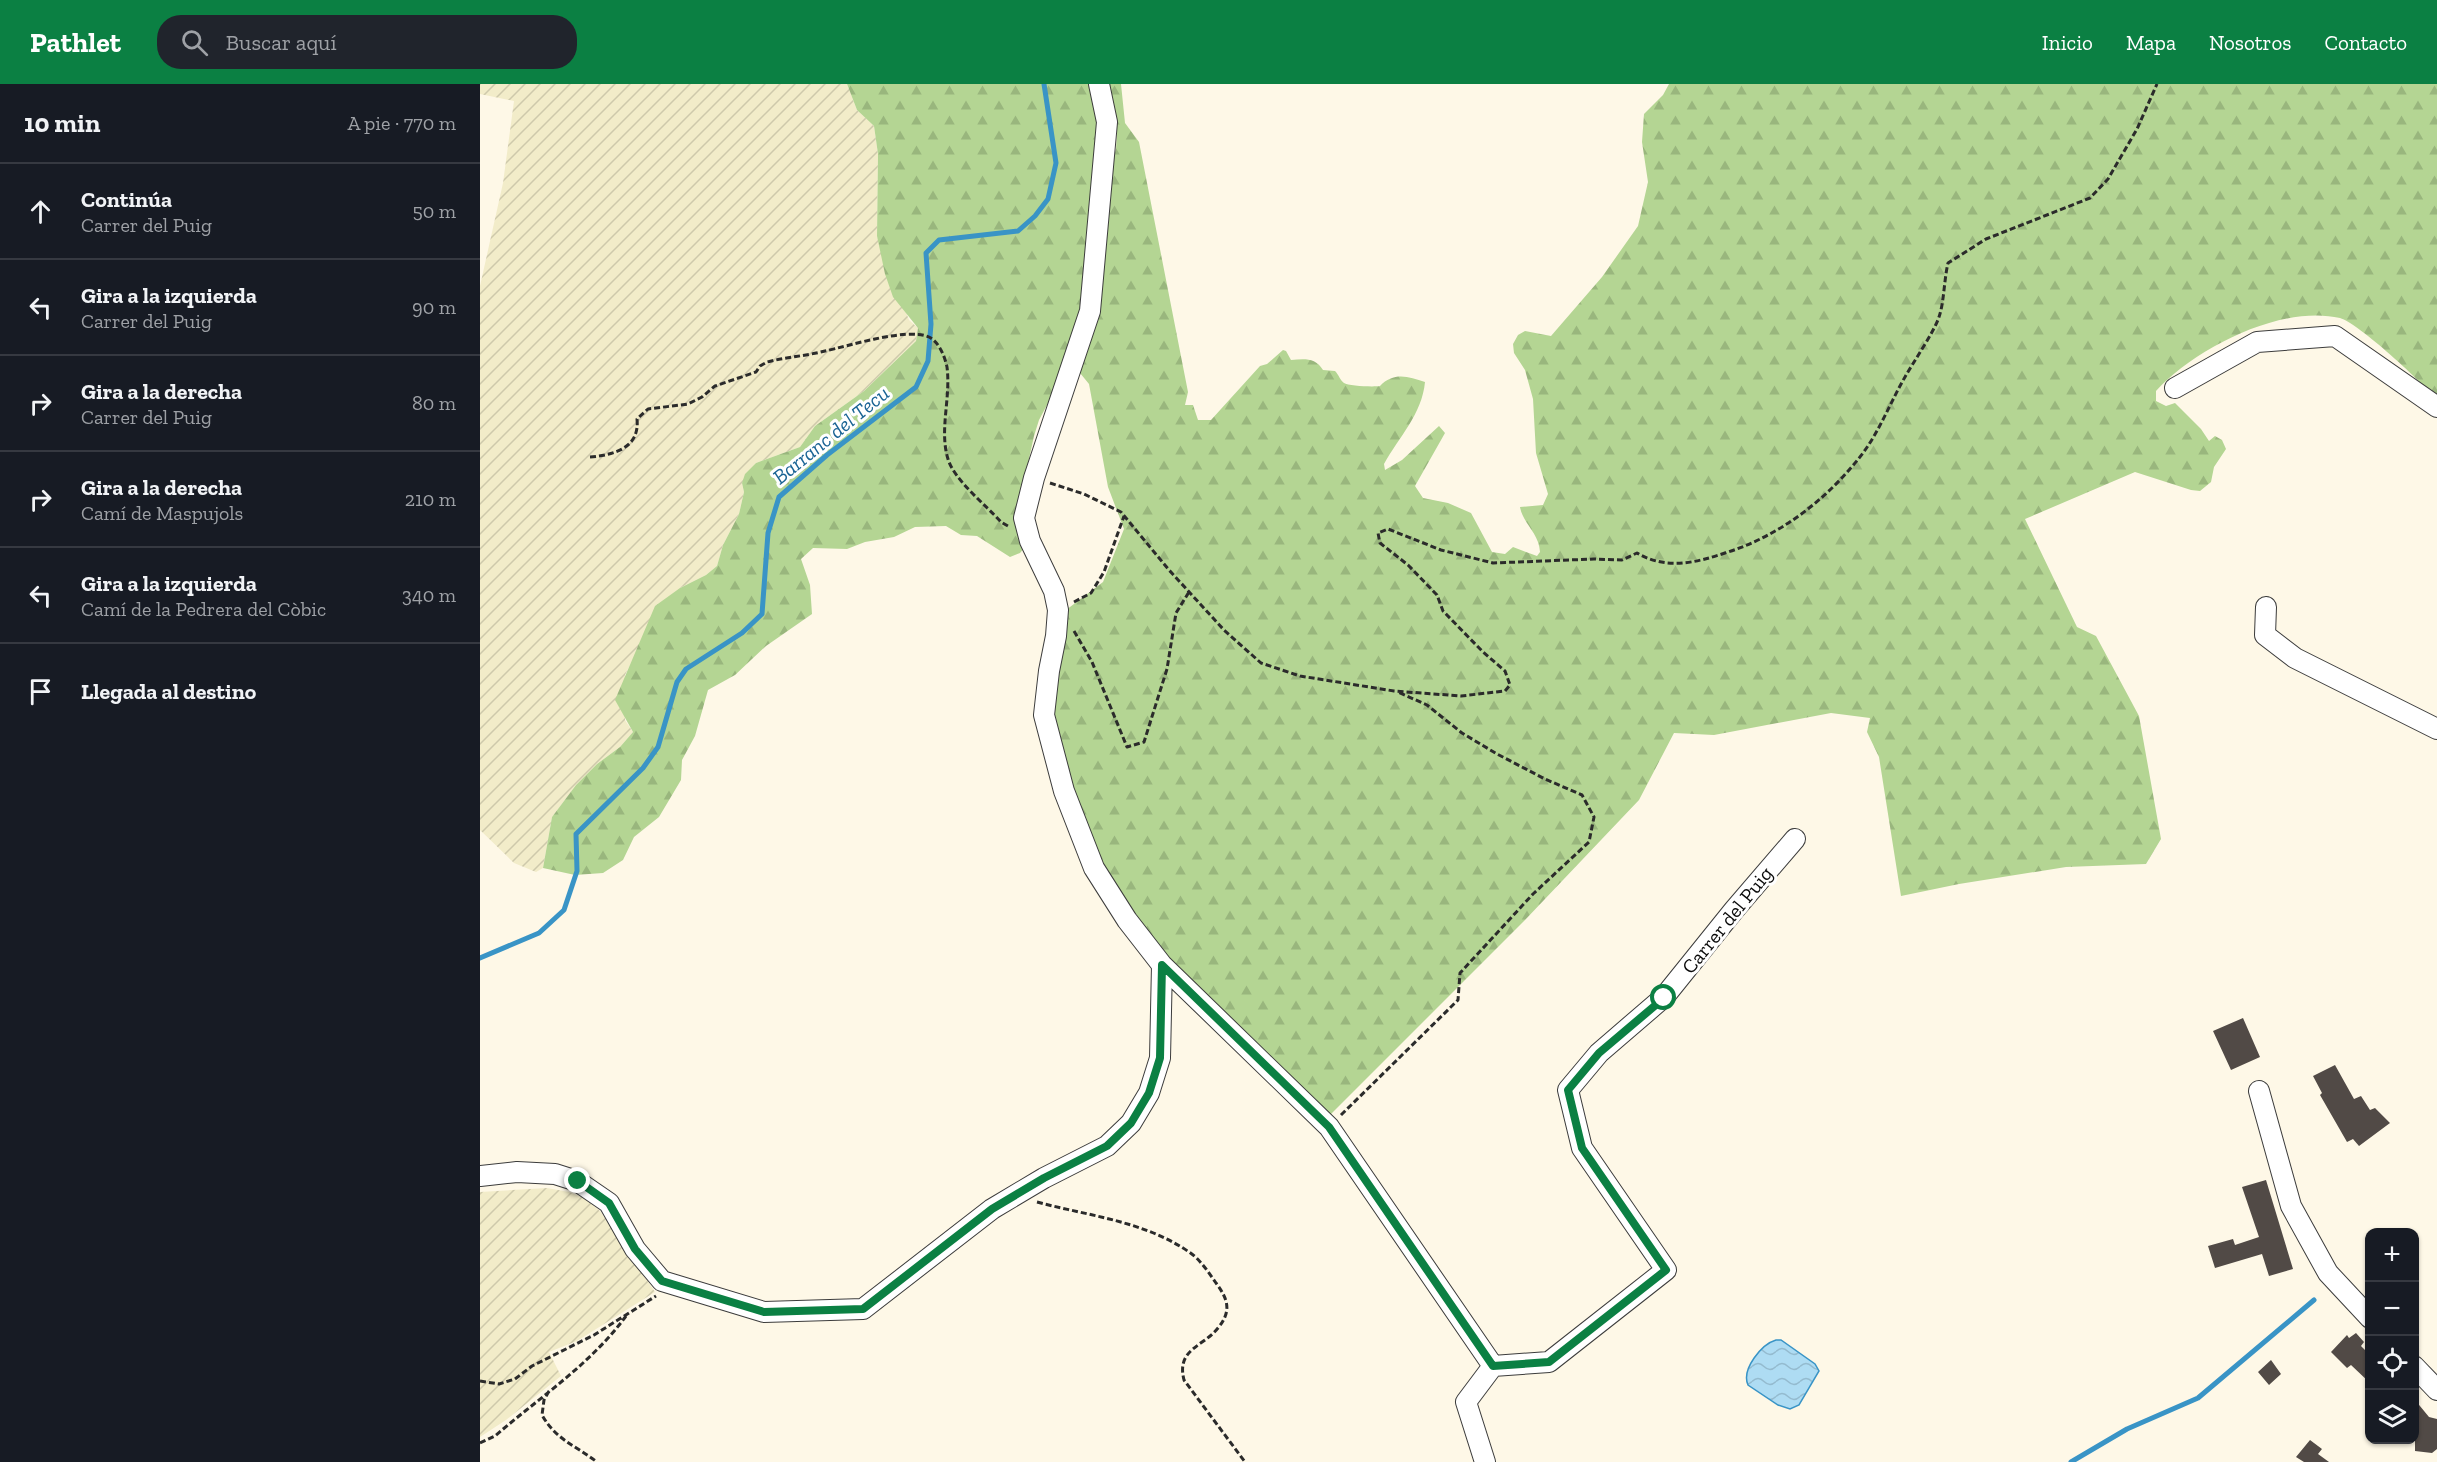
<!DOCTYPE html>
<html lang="es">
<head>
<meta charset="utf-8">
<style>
  :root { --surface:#171b24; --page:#20242c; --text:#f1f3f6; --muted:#9ea1a6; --line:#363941; --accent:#0b8043 }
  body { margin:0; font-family:"Zilla Slab",serif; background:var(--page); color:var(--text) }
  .controls { position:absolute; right:18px; bottom:18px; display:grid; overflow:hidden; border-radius:12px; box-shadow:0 2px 4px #0004 }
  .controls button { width:54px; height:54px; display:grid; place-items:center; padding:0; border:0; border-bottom:2px solid var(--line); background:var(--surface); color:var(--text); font:30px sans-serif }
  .stop { position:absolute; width:18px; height:18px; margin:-14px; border:4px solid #0b8043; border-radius:50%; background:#fff }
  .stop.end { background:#0b8043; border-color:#fff; box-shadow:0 2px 6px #0008 }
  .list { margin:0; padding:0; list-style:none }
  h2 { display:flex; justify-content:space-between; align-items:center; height:78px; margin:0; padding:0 24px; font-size:26px }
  h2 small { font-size:20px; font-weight:400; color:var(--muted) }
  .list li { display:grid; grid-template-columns:39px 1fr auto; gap:18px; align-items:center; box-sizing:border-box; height:96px; padding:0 24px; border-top:2px solid var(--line) }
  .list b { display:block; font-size:22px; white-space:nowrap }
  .list p { margin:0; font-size:20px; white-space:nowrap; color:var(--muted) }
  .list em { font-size:20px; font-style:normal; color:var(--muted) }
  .icon { flex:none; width:33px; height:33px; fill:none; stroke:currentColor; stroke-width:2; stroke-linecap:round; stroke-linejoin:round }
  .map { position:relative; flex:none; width:1957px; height:1378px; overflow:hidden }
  header { display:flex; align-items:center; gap:36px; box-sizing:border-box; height:84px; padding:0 30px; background:var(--accent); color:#fff }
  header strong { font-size:28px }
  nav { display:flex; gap:33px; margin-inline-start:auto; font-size:21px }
  .search { width:420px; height:54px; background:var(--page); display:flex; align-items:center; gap:15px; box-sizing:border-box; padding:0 21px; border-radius:24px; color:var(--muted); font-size:22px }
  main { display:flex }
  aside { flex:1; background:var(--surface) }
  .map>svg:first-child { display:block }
  .farmland { fill:url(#farmland-furrows) }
  .forest { fill:url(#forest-firs) }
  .water { fill:url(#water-waves); stroke:#3994c6; stroke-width:1.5 }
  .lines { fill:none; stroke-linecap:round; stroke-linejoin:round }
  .stream { stroke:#3994c6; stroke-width:5 }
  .building { fill:#514a46 }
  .minor-casing { stroke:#3c3c3c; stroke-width:22 }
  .path { stroke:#2b2b2b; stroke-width:3; stroke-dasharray:6 3; stroke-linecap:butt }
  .minor { stroke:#fff; stroke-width:20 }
  .route { stroke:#0b8043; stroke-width:8 }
  .labels { text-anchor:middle; stroke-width:6; stroke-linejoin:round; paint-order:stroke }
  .street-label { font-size:20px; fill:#090909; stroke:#fff }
  .water-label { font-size:21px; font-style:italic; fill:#1a6494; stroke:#fff }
</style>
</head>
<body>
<header>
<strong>Pathlet</strong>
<div class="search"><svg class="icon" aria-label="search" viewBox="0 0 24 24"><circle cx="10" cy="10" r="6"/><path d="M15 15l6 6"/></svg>Buscar aquí</div>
<nav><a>Inicio</a><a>Mapa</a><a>Nosotros</a><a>Contacto</a></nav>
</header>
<main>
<aside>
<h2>10 min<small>A pie · 770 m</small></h2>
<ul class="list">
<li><svg class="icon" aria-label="ahead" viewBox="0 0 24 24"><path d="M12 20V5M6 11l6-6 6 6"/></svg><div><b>Continúa</b><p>Carrer del Puig</p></div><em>50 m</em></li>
<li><svg class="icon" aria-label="left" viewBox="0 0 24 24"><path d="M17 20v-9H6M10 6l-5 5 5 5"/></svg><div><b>Gira a la izquierda</b><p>Carrer del Puig</p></div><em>90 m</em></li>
<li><svg class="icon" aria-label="right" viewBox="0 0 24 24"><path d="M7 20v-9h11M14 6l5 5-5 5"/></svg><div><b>Gira a la derecha</b><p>Carrer del Puig</p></div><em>80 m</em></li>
<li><svg class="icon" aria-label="right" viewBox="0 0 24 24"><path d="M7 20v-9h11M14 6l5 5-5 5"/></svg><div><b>Gira a la derecha</b><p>Camí de Maspujols</p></div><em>210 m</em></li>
<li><svg class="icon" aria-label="left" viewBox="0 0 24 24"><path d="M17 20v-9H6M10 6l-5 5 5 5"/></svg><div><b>Gira a la izquierda</b><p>Camí de la Pedrera del Còbic</p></div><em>340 m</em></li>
<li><svg class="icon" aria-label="arrive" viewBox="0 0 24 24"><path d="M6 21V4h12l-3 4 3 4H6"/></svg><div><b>Llegada al destino</b></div></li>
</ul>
</aside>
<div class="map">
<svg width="1957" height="1378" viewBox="0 0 1957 1378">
  <defs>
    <pattern id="farmland-furrows" width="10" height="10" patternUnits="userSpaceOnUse" patternTransform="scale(1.5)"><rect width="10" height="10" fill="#f2ecc9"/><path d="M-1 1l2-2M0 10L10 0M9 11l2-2" fill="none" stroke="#cec9ab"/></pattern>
    <pattern id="forest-firs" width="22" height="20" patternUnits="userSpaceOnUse" patternTransform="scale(1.5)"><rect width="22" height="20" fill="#b4d593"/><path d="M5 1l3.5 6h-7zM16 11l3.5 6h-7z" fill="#99b67d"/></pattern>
    <pattern id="water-waves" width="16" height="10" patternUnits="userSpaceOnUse" patternTransform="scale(1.5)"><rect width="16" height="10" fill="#aedcf3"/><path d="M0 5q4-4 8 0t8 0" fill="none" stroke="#94bbcf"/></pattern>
  </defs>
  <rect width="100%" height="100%" fill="#fef8e7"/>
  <path class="farmland" d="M 0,0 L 367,0 L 377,26 L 394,42 L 398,70 L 397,152 L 429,236 L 438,244 L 436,257 L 384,307 L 335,342 L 320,363 L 276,379 L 262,399 L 264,408 L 259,430 L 243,461 L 237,482 L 226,491 L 200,504 L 159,563 L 145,591 L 145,636 L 153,648 L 140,663 L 117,680 L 96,701 L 72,733 L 63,784 L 56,788 L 34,779 L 0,746 L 0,202 L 23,99 L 34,17 L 0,10 Z
    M 67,1104 L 89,1108 L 104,1114 L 120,1127 L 175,1208 L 97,1257 L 69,1268 L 81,1292 L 26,1336 L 0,1353 L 0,1108 Z"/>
  <path class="forest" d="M 367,0 L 610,0 L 619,40 L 602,225 L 574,308 L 559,336 L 554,352 L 545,393 L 545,463 L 540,469 L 530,473 L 497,452 L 481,451 L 466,442 L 435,443 L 414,453 L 385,458 L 367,465 L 333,464 L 321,475 L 330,501 L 332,530 L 286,562 L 255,591 L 228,606 L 215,652 L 202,676 L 201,696 L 179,733 L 154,753 L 143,776 L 123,789 L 95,791 L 63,784 L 72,733 L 96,701 L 117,680 L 140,663 L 153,648 L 135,616 L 175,522 L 200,504 L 226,491 L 237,482 L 243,461 L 259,430 L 264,408 L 262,399 L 265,390 L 276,379 L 320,363 L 335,342 L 384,307 L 436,257 L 438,244 L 413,213 L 405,190 L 397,152 L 398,70 L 394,42 L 377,26 Z
    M 622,0 L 641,0 L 645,39 L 659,58 L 708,308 L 705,321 L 713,321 L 718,336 L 731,336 L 780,282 L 787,280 L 803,266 L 806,267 L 811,276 C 824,275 835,273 843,286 L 855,287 C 859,291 860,296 864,299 C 868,302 893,303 900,302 C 913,288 928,292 945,298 C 942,330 919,353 904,380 L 905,386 L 922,376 L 959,342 L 965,349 L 935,402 L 943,414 L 968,419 L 991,429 L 1012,468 L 1025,470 L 1033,463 L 1057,472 L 1060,468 C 1059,449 1043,440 1040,423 L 1063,421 L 1068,410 L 1056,369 L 1053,315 L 1045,286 L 1034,269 L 1033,260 L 1038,251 L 1045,247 L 1071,252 L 1122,193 L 1158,142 L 1168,98 L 1162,58 L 1164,30 L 1183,11 L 1189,0 L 1957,0 L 1957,317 C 1945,300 1878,239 1860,234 C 1801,220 1714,265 1676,307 L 1676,317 L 1686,322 L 1695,319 L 1721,345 L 1729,357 L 1735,352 L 1742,356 L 1746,365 L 1734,383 L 1731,398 L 1720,407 L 1711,406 L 1655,388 L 1545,435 L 1597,543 L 1616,552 L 1659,632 L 1681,755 L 1666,780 L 1586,783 L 1479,800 L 1421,812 L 1399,673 L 1387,648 L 1390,634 L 1351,629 L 1234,651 L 1194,649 L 1159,716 L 1045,836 L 846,1035 L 678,868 L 619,779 L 592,703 L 571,629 L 586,526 L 623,498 L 644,445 L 628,403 L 609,300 L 600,289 L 616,239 L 629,88 L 636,65 L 637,50 Z"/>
  <path class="water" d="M 1296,1256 L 1301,1256 L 1335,1280 L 1339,1287 L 1319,1321 L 1310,1325 L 1298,1321 L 1268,1301 C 1261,1285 1282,1260 1296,1256 Z"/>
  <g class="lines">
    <path class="stream" d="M 0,874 L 59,849 L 84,826 L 97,787 L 96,750 L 163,684 L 178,663 L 197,598 L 206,585 L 262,549 L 282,530 L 288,449 L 299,413 L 347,371 L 436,303 L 448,277 L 451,240 L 446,169 L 459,156 L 538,147 L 555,132 L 568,115 L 576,79 L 564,0
      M 1591,1378 L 1647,1345 L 1718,1314 L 1834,1216"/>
  </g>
  <path class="building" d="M 1763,934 L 1780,973 L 1751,986 L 1733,947 Z
    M 1855,981 L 1874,1015 L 1881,1012 L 1890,1026 L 1895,1024 L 1910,1039 L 1879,1062 L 1873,1055 L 1867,1058 L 1840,1011 L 1842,1009 L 1833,992 Z
    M 1786,1096 L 1813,1185 L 1789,1192 L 1782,1170 L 1735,1184 L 1728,1162 L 1753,1155 L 1755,1161 L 1779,1153 L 1762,1103 Z
    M 1876,1249 L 1884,1258 L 1881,1262 L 1890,1271 L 1890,1299 L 1871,1281 L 1867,1284 L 1851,1268 L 1867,1251 L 1869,1254 Z
    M 1791,1276 L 1801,1290 L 1789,1301 L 1778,1288 Z
    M 1935,1316 L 1949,1333 L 1957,1335 L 1957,1365 L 1952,1369 L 1935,1367 Z
    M 1830,1356 L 1842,1365 L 1838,1370 L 1849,1378 L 1824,1378 L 1816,1373 Z"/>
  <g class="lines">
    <g class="minor-casing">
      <path id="minor" d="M 619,0 L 627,38 L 610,227 L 554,394 L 544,434 L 550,457 L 574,507 L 578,526 L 576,552 L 569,587 L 564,631 L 584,707 L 614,784 L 647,836 L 682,881 L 849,1043 L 1013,1282 L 986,1318 L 1005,1378
        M 1695,304 L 1777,258 L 1855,252 L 1957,323
        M 1786,523 L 1785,551 L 1815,574 L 1957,645
        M 1779,1007 L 1811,1122 L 1848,1189 L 1890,1234
        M 0,1092 L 37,1088 L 75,1090 L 97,1097 L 129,1119 L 155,1165 L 182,1197 L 284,1228 L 383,1225 L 512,1125 L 564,1094 L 627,1062 L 651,1039 L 669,1009 L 680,974 L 682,881
        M 1013,1282 L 1069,1278 L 1186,1186 L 1102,1064 L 1088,1006 L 1119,969 L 1184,913 L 1254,826 L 1315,755
        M 1934,1282 L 1957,1306"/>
    </g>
    <path class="path" d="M 110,373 C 134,371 160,364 157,335 L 168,325 L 208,320 L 222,313 L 235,302 L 276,288 L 280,282 L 287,278 C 306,273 326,272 345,267 C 369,262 427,243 449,253 C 459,258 465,273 467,283 C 471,314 459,346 468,375 C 474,396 506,421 521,438 L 528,442
      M 570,399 L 604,410 L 641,428 L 689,486 L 744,546 L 781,579 L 820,592 L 914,607 L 981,612 L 1025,607 L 1030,601 L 1025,587 L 1003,568 L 963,527 L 957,511 L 928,481 L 900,459 L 898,449 L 908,445 L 961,466 L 1013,479 L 1114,475 L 1142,476 L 1157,469 C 1186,486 1215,479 1245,469 C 1300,452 1348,415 1383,369 C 1400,346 1411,317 1425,293 C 1434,277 1454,248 1459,233 C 1464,219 1464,196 1468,179 L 1506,155 L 1610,114 L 1628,95 L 1657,45 L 1677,0
      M 594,518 L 611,509 L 624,488 L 644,432
      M 594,547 L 612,578 L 647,663 L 664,658 L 687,585 L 696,529 L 709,508
      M 861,1031 L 978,916 L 980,889 L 1053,810 L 1109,758 L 1114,733 L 1102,711 L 1065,695 L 1017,670 L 982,649 L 947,621 L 918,608
      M 557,1118 C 609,1132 664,1137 709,1168 C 720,1175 729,1189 736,1199 C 748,1215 752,1227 738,1244 C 723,1263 696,1265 704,1296 L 765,1378
      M 0,1297 L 19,1300 L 35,1295 L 52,1282 L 114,1251 L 176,1212
      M 69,1307 L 64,1316 L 62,1331 C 76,1356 95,1361 117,1378
      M 0,1359 L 15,1352 C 60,1313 111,1280 146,1232"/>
    <use href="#minor" class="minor"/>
  </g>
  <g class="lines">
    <path class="route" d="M 98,1097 L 129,1119 L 155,1165 L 182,1197 L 284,1228 L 383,1225 L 512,1125 L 564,1094 L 627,1062 L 651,1039 L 669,1009 L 680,974 L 682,881 L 849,1043 L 1013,1282 L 1069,1278 L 1186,1186 L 1102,1064 L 1088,1006 L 1119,969 L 1184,914"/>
  </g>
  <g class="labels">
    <g class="street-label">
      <text transform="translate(1247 836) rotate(-51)" y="7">Carrer del Puig</text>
    </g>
    <g class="water-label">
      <text transform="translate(351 351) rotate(-39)" y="7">Barranc del Tecu</text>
    </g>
  </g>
</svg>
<div class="controls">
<button>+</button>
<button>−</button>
<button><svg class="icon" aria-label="locate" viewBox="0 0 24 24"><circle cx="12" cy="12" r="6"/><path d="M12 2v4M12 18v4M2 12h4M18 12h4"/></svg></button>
<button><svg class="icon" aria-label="layers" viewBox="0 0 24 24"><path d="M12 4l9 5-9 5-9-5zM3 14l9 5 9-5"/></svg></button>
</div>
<div class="stop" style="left:1184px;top:914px"></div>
<div class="stop end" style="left:98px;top:1097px"></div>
</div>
</main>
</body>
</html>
